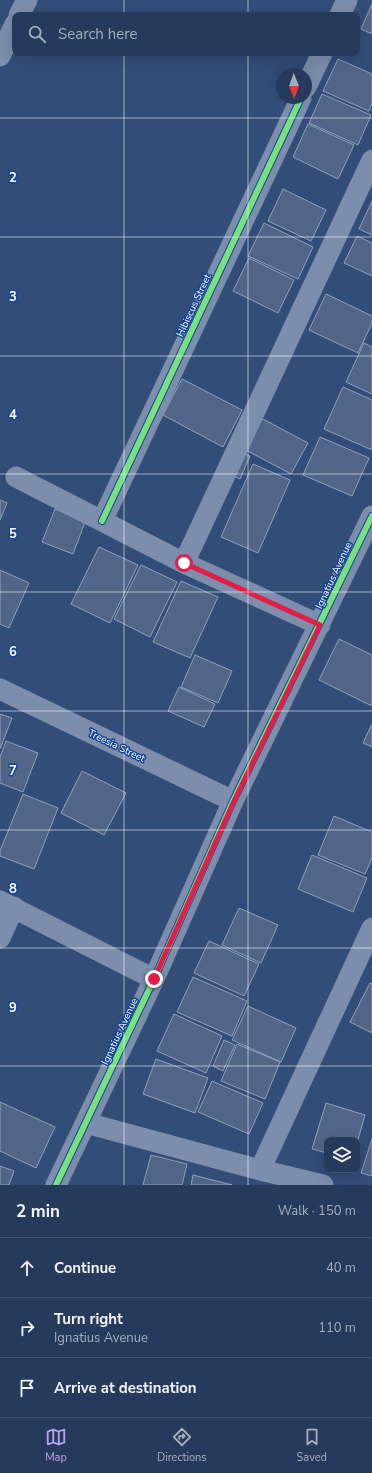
<!DOCTYPE html>
<html lang="en">
<head>
<meta charset="utf-8">
<style>
  :root { --surface:#263a5b; --page:#2e4161; --text:#f1f3f6; --muted:#a4adbb; --line:#425471; --accent:#bca0f2 }
  body { margin:0; font-family:"Nunito Sans",sans-serif; background:var(--page); color:var(--text) }
  .controls { position:absolute; right:12px; bottom:12px; display:grid; overflow:hidden; border-radius:8px; box-shadow:0 4px 16px #0002 }
  .controls button { width:36px; height:36px; display:grid; place-items:center; padding:0; border:0; border-bottom:1px solid var(--line); background:var(--surface); color:var(--text); font:20px sans-serif }
  .compass { position:absolute; left:276px; top:68px; width:36px; height:36px; border-radius:50%; background:var(--surface); box-shadow:0 4px 16px #0002; rotate:179deg }
  .stop { position:absolute; width:12px; height:12px; margin:-9px; border:3px solid #e11d48; border-radius:50%; background:#fff }
  .stop.end { background:#e11d48; border-color:#fff; box-shadow:0 1px 4px #0008 }
  .list { margin:0; padding:0; list-style:none }
  h2 { display:flex; justify-content:space-between; align-items:center; height:52px; margin:0; padding:0 16px; font-size:17px }
  h2 small { font-size:13px; font-weight:400; color:var(--muted) }
  .list li { display:grid; grid-template-columns:26px 1fr auto; gap:12px; align-items:center; box-sizing:border-box; height:60px; padding:0 16px; border-top:1px solid var(--line) }
  .list b { display:block; font-size:15px; white-space:nowrap }
  .list p { margin:0; font-size:13px; white-space:nowrap; color:var(--muted) }
  .list em { font-size:13px; font-style:normal; color:var(--muted) }
  .icon { flex:none; width:22px; height:22px; fill:none; stroke:currentColor; stroke-width:2; stroke-linecap:round; stroke-linejoin:round }
  .map { position:relative; flex:none; width:372px; height:1185px; overflow:hidden }
  .search { position:absolute; background:var(--surface); box-shadow:0 4px 16px #0002; left:12px; right:12px; top:12px; height:44px; display:flex; align-items:center; gap:10px; box-sizing:border-box; padding:0 14px; border-radius:8px; color:var(--muted); font-size:15px }
  .sheet { height:232px; background:var(--surface) }
  nav { display:flex; justify-content:space-around; align-items:center; box-sizing:border-box; height:56px; border-top:1px solid var(--line); background:var(--surface); font-size:11px; color:var(--muted) }
  nav a { display:grid; justify-items:center; gap:2px }
  nav .on { color:var(--accent) }
  .map>svg:first-child { display:block }
  .building { fill:#506588; stroke:#91a0b9 }
  .lines { fill:none; stroke-linecap:round; stroke-linejoin:round }
  .street { stroke:#7c8eab; stroke-width:21 }
  .cycleway-casing { stroke:#164596; stroke-width:8 }
  .cycleway { stroke:#77e17e; stroke-width:6 }
  .route { stroke:#e11d48; stroke-width:5 }
  .grid { fill:none; stroke:#fff; stroke-width:1; stroke-opacity:0.55 }
  .labels { text-anchor:middle; stroke-width:3; stroke-linejoin:round; paint-order:stroke }
  .street-label { font-size:10px; fill:#fff; stroke:#164596 }
  .grid-label { font-size:13px; text-anchor:middle; font-weight:bold; fill:#fff; stroke:#164596; stroke-width:3; stroke-linejoin:round; paint-order:stroke }
</style>
</head>
<body>
<div class="map">
<svg width="372" height="1185" viewBox="0 0 372 1185">
  <rect width="100%" height="100%" fill="#334d79"/>
  <path class="building" d="M 372,4 L 372,34 L 361,29 Z
    M 338,59 L 372,74 L 372,104 L 369,111 L 323,91 Z
    M 322,94 L 371,115 L 358,145 L 309,123 Z
    M 308,124 L 354,145 L 338,179 L 293,157 Z
    M 283,189 L 326,210 L 311,241 L 268,221 Z
    M 372,201 L 372,235 L 359,229 Z
    M 264,223 L 313,247 L 298,279 L 248,256 Z
    M 357,236 L 372,243 L 372,276 L 344,263 Z
    M 249,258 L 294,280 L 278,313 L 233,291 Z
    M 326,294 L 372,316 L 372,323 L 358,353 L 309,330 Z
    M 364,343 L 372,347 L 372,394 L 346,382 Z
    M 182,379 L 242,410 L 223,447 L 163,415 Z
    M 343,387 L 372,400 L 372,450 L 324,429 Z
    M 261,418 L 308,443 L 291,474 L 244,449 Z
    M 320,437 L 369,458 L 352,496 L 303,475 Z
    M 239,451 L 250,456 L 240,479 L 229,474 Z
    M 253,464 L 290,480 L 258,553 L 221,537 Z
    M 0,500 L 7,503 L 0,520 Z
    M 55,509 L 85,522 L 73,554 L 42,542 Z
    M 99,547 L 138,565 L 110,623 L 71,604 Z
    M 141,565 L 177,582 L 150,637 L 114,619 Z
    M 0,570 L 29,583 L 9,628 L 0,624 Z
    M 181,581 L 218,597 L 190,658 L 153,642 Z
    M 339,639 L 372,655 L 372,706 L 319,680 Z
    M 195,655 L 232,671 L 218,703 L 181,687 Z
    M 179,687 L 215,704 L 204,727 L 168,711 Z
    M 0,714 L 12,718 L 0,749 Z
    M 372,724 L 372,747 L 363,743 Z
    M 6,741 L 38,753 L 23,792 L 0,783 L 0,757 Z
    M 82,771 L 126,793 L 104,835 L 61,813 Z
    M 23,794 L 58,808 L 34,869 L 0,856 L 0,851 Z
    M 334,816 L 372,832 L 372,858 L 365,874 L 318,855 Z
    M 312,855 L 367,878 L 353,912 L 298,889 Z
    M 239,908 L 278,925 L 261,963 L 222,945 Z
    M 209,941 L 259,964 L 244,996 L 194,973 Z
    M 193,977 L 247,1001 L 232,1036 L 177,1012 Z
    M 370,983 L 372,984 L 372,1033 L 350,1022 Z
    M 248,1006 L 296,1028 L 281,1062 L 232,1040 Z
    M 174,1014 L 222,1036 L 206,1073 L 157,1051 Z
    M 224,1040 L 235,1045 L 223,1071 L 213,1066 Z
    M 237,1044 L 280,1062 L 265,1099 L 221,1081 Z
    M 156,1059 L 208,1078 L 195,1113 L 143,1094 Z
    M 212,1081 L 263,1103 L 249,1134 L 198,1112 Z
    M 0,1102 L 55,1127 L 36,1168 L 0,1151 Z
    M 326,1103 L 365,1115 L 357,1143 L 357,1140 L 327,1140 L 327,1153 L 312,1149 Z
    M 372,1139 L 372,1176 L 361,1173 Z
    M 151,1155 L 187,1164 L 182,1185 L 143,1185 Z
    M 0,1166 L 14,1171 L 9,1185 L 0,1185 Z
    M 193,1175 L 232,1185 L 191,1185 Z"/>
  <g class="lines">
    <path class="street" d="M 19,15 L 27,0
      M 340,15 L 347,0
      M 0,56 L 15,24
      M 306,87 L 322,53
      M 16,477 L 184,563 L 320,625
      M 102,521 L 301,98
      M 184,563 L 372,160
      M 0,689 L 233,801
      M 0,901 L 154,979
      M 0,938 L 14,907
      M 86,1123 L 260,1170 L 323,1185
      M 260,1170 L 372,928
      M 56,1185 L 154,979 L 233,801 L 372,516"/>
    <g class="cycleway-casing">
      <path id="cycleway" d="M 102,521 L 301,98
        M 56,1185 L 154,979 L 233,801 L 372,516"/>
    </g>
    <use href="#cycleway" class="cycleway"/>
  </g>
  <g class="lines">
    <path class="route" d="M 154,979 L 234,801 L 320,625 L 184,563"/>
  </g>
  <path class="grid" d="M 124,0 L 124,15M 248,0 L 248,15M 124,53 L 124,1185M 248,53 L 248,1185M 0,118 L 372,118M 0,237 L 372,237M 0,356 L 372,356M 0,474 L 372,474M 0,592 L 372,592M 0,711 L 372,711M 0,830 L 372,830M 0,948 L 372,948M 0,1066 L 372,1066"/>
  <g class="labels">
    <g class="street-label">
      <text transform="translate(193 305) rotate(-65)" y="4">Hibiscus Street</text>
      <text transform="translate(333 575) rotate(-65)" y="4">Ignatius Avenue</text>
      <text transform="translate(117 745) rotate(26)" y="4">Treesia Street</text>
      <text transform="translate(119 1031) rotate(-65)" y="4">Ignatius Avenue</text>
    </g>
  </g>
  <g class="grid-label">
    <text x="13" y="182">2</text>
    <text x="13" y="301">3</text>
    <text x="13" y="419">4</text>
    <text x="13" y="538">5</text>
    <text x="13" y="656">6</text>
    <text x="13" y="775">7</text>
    <text x="13" y="893">8</text>
    <text x="13" y="1012">9</text>
  </g>
</svg>
<div class="controls">
<button><svg class="icon" aria-label="layers" viewBox="0 0 24 24"><path d="M12 4l9 5-9 5-9-5zM3 14l9 5 9-5"/></svg></button>
</div>
<svg class="compass" viewBox="-18 -18 36 36"><path d="M0-13l5 13h-10z" fill="#e53935"/><path d="M0 13l5-13h-10z" fill="#a4adbb"/></svg>
<div class="stop" style="left:184px;top:563px"></div>
<div class="stop end" style="left:154px;top:979px"></div>
<div class="search"><svg class="icon" aria-label="search" viewBox="0 0 24 24"><circle cx="10" cy="10" r="6"/><path d="M15 15l6 6"/></svg>Search here</div>
</div>
<section class="sheet">
<h2>2 min<small>Walk · 150 m</small></h2>
<ul class="list">
<li><svg class="icon" aria-label="ahead" viewBox="0 0 24 24"><path d="M12 20V5M6 11l6-6 6 6"/></svg><div><b>Continue</b></div><em>40 m</em></li>
<li><svg class="icon" aria-label="right" viewBox="0 0 24 24"><path d="M7 20v-9h11M14 6l5 5-5 5"/></svg><div><b>Turn right</b><p>Ignatius Avenue</p></div><em>110 m</em></li>
<li><svg class="icon" aria-label="arrive" viewBox="0 0 24 24"><path d="M6 21V4h12l-3 4 3 4H6"/></svg><div><b>Arrive at destination</b></div></li>
</ul>
</section>
<nav>
<a class="on"><svg class="icon" aria-label="map" viewBox="0 0 24 24"><path d="M3 6l6-2 6 2 6-2v14l-6 2-6-2-6 2zM9 4v14M15 6v14"/></svg>Map</a>
<a><svg class="icon" aria-label="directions" viewBox="0 0 24 24"><path d="M12 3l9 9-9 9-9-9zM9 14v-3h6M13 9l2 2-2 2"/></svg>Directions</a>
<a><svg class="icon" aria-label="saved" viewBox="0 0 24 24"><path d="M7 4h10v16l-5-4-5 4z"/></svg>Saved</a>
</nav>
</body>
</html>
